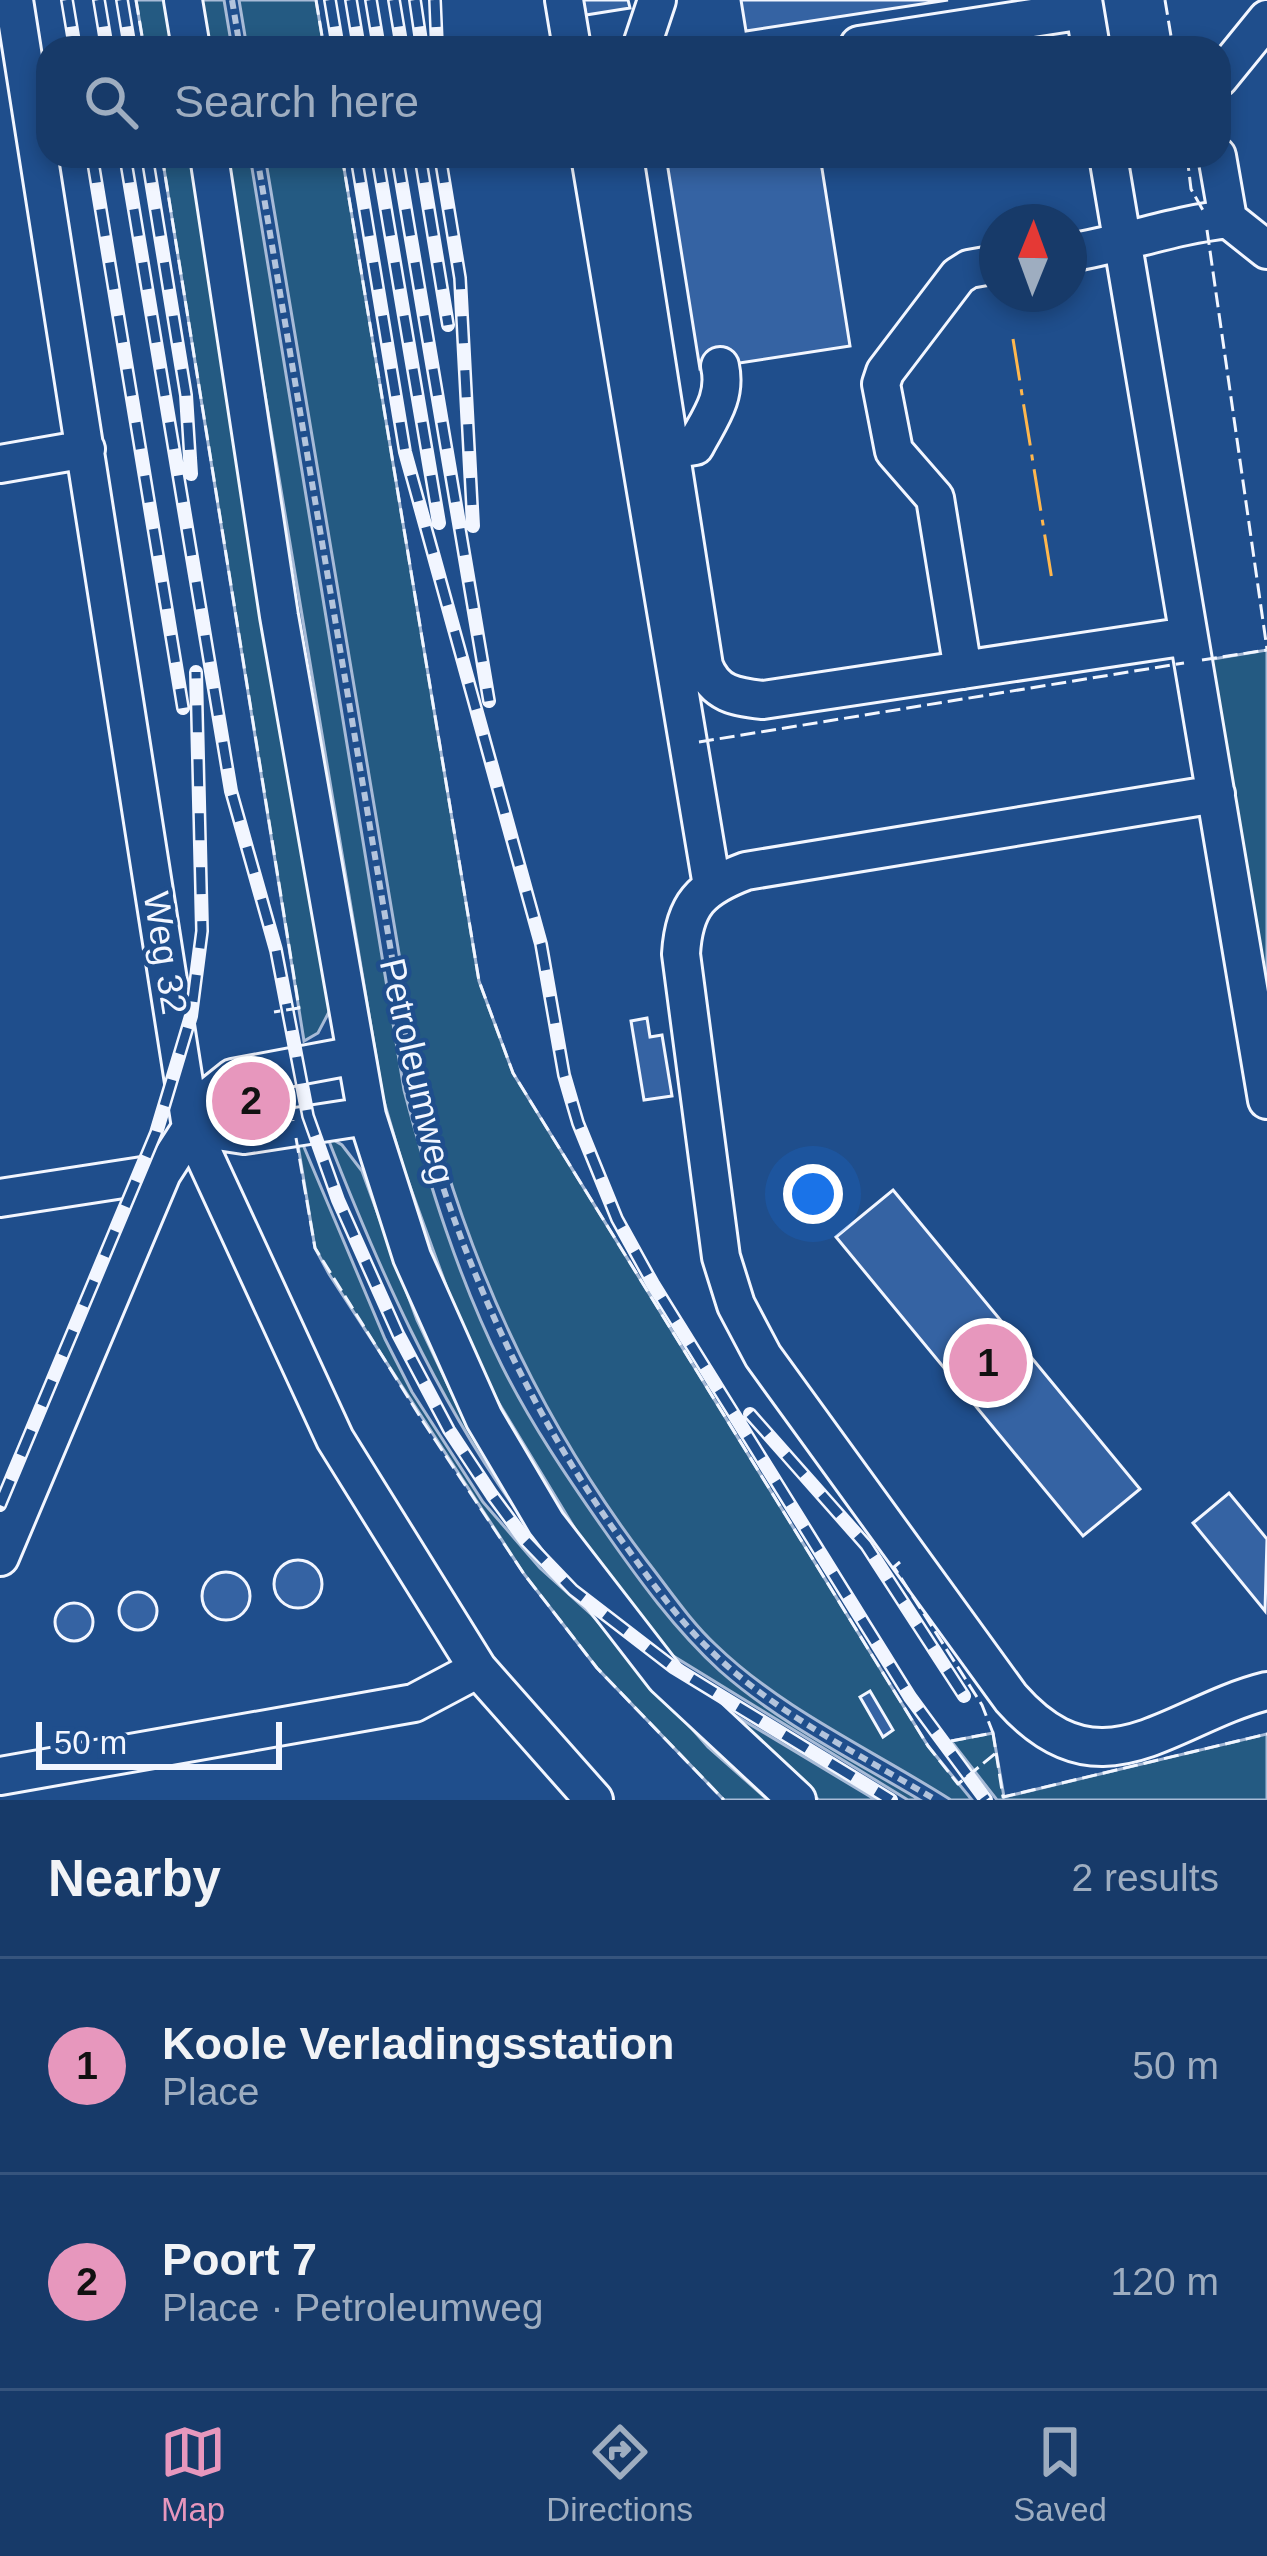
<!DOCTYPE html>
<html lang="en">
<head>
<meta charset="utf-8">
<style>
  :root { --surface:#173a69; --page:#20416f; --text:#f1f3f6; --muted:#9eadc0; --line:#36547d; --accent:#e797bd }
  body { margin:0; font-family:Arial,sans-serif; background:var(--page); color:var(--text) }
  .compass { position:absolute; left:979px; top:204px; width:108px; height:108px; border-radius:50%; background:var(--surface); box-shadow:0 6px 18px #0003; rotate:1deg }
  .scale { position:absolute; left:36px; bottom:30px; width:246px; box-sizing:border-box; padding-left:12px; border:6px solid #f2f6ff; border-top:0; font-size:33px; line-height:42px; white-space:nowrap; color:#f2f6ff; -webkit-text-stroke:9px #1f4e8c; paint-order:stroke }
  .you { position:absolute; left:813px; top:1194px; width:42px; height:42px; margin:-30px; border:9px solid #fff; border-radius:50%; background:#1a73e8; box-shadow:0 0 0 18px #1a73e833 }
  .badge { display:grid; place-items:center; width:78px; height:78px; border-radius:50%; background:var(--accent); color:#111; font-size:39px; font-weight:700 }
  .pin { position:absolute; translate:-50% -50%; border:6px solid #fff; box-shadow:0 3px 12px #0006 }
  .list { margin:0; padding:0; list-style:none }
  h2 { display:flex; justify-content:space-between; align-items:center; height:156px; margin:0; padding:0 48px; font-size:51px }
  h2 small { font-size:39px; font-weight:400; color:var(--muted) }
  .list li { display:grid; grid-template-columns:78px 1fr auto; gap:36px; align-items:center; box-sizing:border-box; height:216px; padding:0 48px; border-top:3px solid var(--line) }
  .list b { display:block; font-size:45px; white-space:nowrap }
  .list p { margin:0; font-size:39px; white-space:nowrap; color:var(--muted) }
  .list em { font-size:39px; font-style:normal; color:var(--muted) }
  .icon { flex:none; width:66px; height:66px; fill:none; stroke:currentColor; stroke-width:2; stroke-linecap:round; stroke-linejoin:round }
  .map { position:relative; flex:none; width:1267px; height:1800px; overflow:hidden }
  .search { position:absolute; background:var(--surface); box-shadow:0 6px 18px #0003; left:36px; right:36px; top:36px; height:132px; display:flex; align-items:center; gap:30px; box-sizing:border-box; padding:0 42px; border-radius:36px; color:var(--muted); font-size:45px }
  .sheet { height:588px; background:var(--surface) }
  nav { display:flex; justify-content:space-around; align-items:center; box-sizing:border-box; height:168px; border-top:3px solid var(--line); background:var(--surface); font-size:33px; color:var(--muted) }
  nav a { display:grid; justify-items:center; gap:6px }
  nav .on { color:var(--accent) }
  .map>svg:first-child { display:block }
  .green { fill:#245a82; stroke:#a8bbd7; stroke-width:3 }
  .building { fill:#3563a3; stroke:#f2f6ff; stroke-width:3 }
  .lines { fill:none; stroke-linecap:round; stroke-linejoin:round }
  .minor-casing { stroke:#f2f6ff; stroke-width:42 }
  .path { stroke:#b3c4dc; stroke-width:6; stroke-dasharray:9 6; stroke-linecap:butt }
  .minor { stroke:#1f4e8c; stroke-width:36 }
  .rail-casing { stroke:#f2f6ff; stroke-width:14 }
  .rail { stroke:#1f4e8c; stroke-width:9; stroke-dasharray:27; stroke-linecap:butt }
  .fence { stroke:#f2f6ff; stroke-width:3; stroke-dasharray:15 6; stroke-linecap:butt }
  .power { stroke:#ffb74d; stroke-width:3; stroke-dasharray:42 9 6 9; stroke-linecap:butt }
  .labels { text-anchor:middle; stroke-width:9; stroke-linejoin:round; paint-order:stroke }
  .street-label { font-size:36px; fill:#f2f6ff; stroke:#1f4e8c }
</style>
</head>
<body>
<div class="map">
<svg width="1267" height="1800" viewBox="0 0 1267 1800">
  <rect width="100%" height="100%" fill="#1f4e8c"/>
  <path class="green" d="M 136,0 L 164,0 L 172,48 L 144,48 Z
    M 199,0 L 224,0 L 232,48 L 207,48 Z
    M 239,0 L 316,0 L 324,48 L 247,48 Z
    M 162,156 L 190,156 L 316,915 L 330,1010 L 318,1033 L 304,1041 Z
    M 225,156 L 250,156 L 404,1090 C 429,1184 459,1280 502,1366 C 531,1424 567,1477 604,1530 C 638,1579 675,1630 720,1671 C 779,1723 853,1760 920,1800 L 908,1800 L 670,1654 L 589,1552 L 489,1387 L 464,1335 L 404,1170 L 383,1098 Z
    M 265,156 L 342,156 L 479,981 L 513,1073 L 928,1746 L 972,1800 L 951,1800 C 873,1750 783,1710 716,1645 C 690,1621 669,1589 647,1561 C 530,1407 454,1232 414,1043 Z
    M 1267,650 L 1267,1011 L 1207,660 Z
    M 327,1136 L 342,1145 L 362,1171 L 417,1320 L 468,1427 L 517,1511 C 435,1396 378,1267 327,1136 Z
    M 297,1139 L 301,1140 L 385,1339 L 412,1392 L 483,1502 L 540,1568 L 592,1615 L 708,1747 L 768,1800 L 724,1800 L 597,1668 L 524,1574 L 329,1274 L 315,1248 Z
    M 711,1701 L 876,1800 L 819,1800 Z
    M 993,1733 L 1004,1797 L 1267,1734 L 1267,1800 L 997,1800 L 951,1741 Z"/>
  <path class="building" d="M 583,0 L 628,0 L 630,8 L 586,15 Z
    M 741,0 L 948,0 L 746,31 Z
    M 666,156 L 820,156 L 850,346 L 700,369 Z
    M 647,1018 L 650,1037 L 662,1035 L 672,1096 L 644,1100 L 631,1021 Z
    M 264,1083 L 269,1114 L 238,1119 L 232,1087 Z
    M 893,1190 L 1140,1489 L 1083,1536 L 836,1237 Z
    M 1229,1493 L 1267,1539 L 1265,1611 L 1193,1523 Z
    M274 1584a24 24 0 1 1 48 0a24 24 0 1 1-48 0Z
    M202 1596a24 24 0 1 1 48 0a24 24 0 1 1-48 0Z
    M119 1611a19 19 0 1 1 38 0a19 19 0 1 1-38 0Z
    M55 1622a19 19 0 1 1 38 0a19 19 0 1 1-38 0Z
    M 870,1691 L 893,1730 L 883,1737 L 860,1697 Z"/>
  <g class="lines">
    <g class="minor-casing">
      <path id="minor" d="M 14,0 L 191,1127 L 335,1439 L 478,1669 L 594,1800
        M 183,0 L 191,48
        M 564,0 L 572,48
        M 1083,0 L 1091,48
        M 859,45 L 1084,10
        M 641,48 L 657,0
        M 1219,78 L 1267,19
        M 209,156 L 279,616 L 367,1116 L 412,1257 L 484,1418 L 546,1523 L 665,1677 L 797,1800
        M 590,156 L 712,886
        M 624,156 L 704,666 C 715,694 735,697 763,700 L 1188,636
        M 1108,156 L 1267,1100
        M 1217,156 L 1228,219 L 1267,250
        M 1069,253 C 1124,244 1173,225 1228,219
        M 670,450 L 695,446 C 709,419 727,398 720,366
        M 0,464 L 86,449
        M 963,670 L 935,498 L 894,451 L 881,384 L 885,372 L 958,276 L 969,269 L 997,264
        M 1216,794 L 746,871 C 701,888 684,904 681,954 L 721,1257 L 736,1305 L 763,1356 L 1011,1698 C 1101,1800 1170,1715 1267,1691
        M 191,1127 L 244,1135 L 367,1116
        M 0,1198 L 162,1173 L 213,1094 L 233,1078 L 356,1055
        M 0,1557 L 162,1173
        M 0,1776 L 414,1703 L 478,1669"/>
    </g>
    <path class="path" d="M 232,0 L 240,48
      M 257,156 L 415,1094 C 458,1255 525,1405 622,1541 C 648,1577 676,1617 708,1648 C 772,1712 859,1754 936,1800"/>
    <use href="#minor" class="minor"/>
    <g class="rail-casing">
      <path id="rail" d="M 67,0 L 75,48
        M 99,0 L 107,48
        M 122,0 L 130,48
        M 330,0 L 338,48
        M 351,0 L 359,48
        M 371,0 L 379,48
        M 394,0 L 402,48
        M 415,0 L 422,48
        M 435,0 L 437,48
        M 92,156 L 183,708
        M 125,156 L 231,791 L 276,950 L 308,1116 L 338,1200 L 398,1334 L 449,1430 L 492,1495 L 526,1541 L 573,1590 L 673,1667 L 891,1800
        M 147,156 L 186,395 L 191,474
        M 356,156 L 405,452 L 541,944 L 564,1075 L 578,1123 L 617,1219 L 653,1284 L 910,1697 L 986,1800
        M 377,156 L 439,523
        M 397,156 L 489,701
        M 420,156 L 448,325
        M 440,156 L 460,278 L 473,526
        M 750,1414 L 866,1545 L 964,1696
        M 0,1505 L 156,1133 L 191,1016 L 202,931 L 196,672"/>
    </g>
    <use href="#rail" class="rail"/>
    <path class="fence" d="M 136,0 L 144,48
      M 316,0 L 324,48
      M 1165,0 L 1173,48
      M 162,156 L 299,1008 L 274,1012
      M 342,156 L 479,981 L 513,1073 L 928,1746 L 958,1784 L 996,1753
      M 1187,156 L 1191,189 L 1204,212
      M 1207,230 L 1267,649
      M 1202,660 L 1267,650
      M 699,742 L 1184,663
      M 285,1079 L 293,1121
      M 296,1138 L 315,1248 L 424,1423 L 524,1574 L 597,1668 L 724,1800
      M 900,1562 L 894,1567 L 982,1705 L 993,1733
      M 951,1741 L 993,1733 L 1003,1797 L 1267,1734"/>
    <path class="power" d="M 1013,339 L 1052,580"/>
  </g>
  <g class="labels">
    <g class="street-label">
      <text transform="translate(166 953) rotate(81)" y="13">Weg 32</text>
      <text transform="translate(418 1071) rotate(77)" y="13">Petroleumweg</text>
    </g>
  </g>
</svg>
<svg class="compass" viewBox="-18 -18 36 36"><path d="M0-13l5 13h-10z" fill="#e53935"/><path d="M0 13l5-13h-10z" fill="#9eadc0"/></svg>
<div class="scale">50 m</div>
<div class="you"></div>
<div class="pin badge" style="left:988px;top:1363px">1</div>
<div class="pin badge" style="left:251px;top:1101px">2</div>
<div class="search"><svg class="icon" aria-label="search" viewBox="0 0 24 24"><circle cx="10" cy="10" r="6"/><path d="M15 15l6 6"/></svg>Search here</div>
</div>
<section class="sheet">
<h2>Nearby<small>2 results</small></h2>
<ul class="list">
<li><span class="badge">1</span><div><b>Koole Verladingsstation</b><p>Place</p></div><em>50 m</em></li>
<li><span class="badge">2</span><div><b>Poort 7</b><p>Place · Petroleumweg</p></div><em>120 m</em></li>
</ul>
</section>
<nav>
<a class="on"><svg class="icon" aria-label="map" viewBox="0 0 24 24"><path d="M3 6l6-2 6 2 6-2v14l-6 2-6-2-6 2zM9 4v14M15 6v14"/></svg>Map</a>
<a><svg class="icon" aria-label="directions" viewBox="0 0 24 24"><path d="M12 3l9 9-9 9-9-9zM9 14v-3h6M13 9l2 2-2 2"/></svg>Directions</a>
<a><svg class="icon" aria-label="saved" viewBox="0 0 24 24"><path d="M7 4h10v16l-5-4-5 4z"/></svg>Saved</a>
</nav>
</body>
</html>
